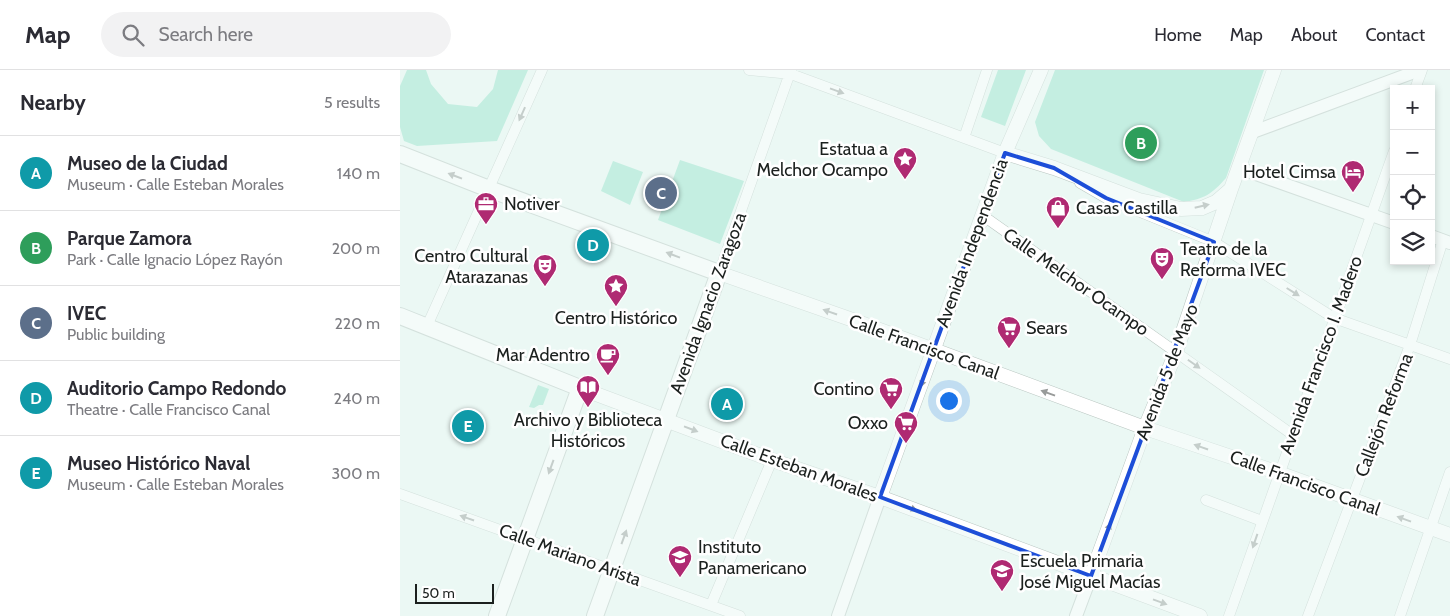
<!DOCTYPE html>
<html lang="en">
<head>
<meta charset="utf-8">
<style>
  :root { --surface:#fff; --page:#f2f2f3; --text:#2b2b33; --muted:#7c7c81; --line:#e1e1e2; --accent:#0f766e }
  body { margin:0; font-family:Cabin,sans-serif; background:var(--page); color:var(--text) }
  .controls { position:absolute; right:15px; top:15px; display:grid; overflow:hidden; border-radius:0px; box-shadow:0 2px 8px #0003 }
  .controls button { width:45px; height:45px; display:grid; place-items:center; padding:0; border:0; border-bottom:1px solid var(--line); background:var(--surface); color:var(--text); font:25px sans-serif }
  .scale { position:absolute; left:15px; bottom:12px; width:79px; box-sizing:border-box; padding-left:5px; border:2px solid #1b201e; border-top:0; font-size:14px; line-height:18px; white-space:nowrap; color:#1b201e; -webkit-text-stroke:4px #fff; paint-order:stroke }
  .you { position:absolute; left:548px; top:330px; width:18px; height:18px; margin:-12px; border:4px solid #fff; border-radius:50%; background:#1a73e8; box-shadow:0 0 0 8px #1a73e833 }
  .badge { display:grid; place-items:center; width:32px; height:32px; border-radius:50%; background:var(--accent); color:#fff; font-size:16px; font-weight:700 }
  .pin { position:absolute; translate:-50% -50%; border:2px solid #fff; box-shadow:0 1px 5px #0006 }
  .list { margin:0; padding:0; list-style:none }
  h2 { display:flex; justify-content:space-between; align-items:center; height:65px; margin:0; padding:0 20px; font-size:21px }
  h2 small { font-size:16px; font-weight:400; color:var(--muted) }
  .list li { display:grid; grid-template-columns:32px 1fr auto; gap:15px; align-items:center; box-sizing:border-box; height:75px; padding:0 20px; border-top:1px solid var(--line) }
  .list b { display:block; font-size:19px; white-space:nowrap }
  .list p { margin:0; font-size:16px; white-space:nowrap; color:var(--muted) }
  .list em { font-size:16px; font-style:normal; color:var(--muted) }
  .icon { flex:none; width:28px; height:28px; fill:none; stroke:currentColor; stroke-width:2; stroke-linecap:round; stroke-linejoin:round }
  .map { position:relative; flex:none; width:1050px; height:546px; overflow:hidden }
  header { display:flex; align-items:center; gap:30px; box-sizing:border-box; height:70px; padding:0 25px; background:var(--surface); border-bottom:1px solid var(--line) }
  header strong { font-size:24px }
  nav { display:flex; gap:28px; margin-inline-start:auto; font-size:18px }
  .search { width:350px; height:45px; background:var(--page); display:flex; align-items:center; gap:12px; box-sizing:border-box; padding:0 18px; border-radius:28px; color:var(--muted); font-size:19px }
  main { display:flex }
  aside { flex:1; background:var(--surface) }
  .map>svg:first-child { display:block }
  .green { fill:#95e3ca }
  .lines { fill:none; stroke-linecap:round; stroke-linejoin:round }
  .minor-casing { stroke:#b9c6c1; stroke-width:11 }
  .tertiary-casing { stroke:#b9c6c1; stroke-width:14 }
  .secondary-casing { stroke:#b9c6c1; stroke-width:15 }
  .primary-casing { stroke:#b9c6c1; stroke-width:18 }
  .minor { stroke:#fff; stroke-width:10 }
  .tertiary { stroke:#fff; stroke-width:12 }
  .secondary { stroke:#fff; stroke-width:14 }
  .primary { stroke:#fff; stroke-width:16 }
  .oneway { fill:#989b9a }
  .marked { fill:none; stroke:#1d4ed8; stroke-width:4; stroke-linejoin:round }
  .labels { text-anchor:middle; stroke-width:5; stroke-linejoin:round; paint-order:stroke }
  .poi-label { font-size:18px; fill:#1b201e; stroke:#fff; text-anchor:end }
  .street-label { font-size:18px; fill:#1b201e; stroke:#fff }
</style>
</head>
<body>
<header>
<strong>Map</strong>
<div class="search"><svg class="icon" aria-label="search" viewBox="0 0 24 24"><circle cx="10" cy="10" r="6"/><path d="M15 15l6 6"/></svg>Search here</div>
<nav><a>Home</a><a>Map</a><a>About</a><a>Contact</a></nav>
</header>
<main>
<aside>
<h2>Nearby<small>5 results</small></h2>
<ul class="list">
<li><span class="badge" style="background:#0f9aa8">A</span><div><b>Museo de la Ciudad</b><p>Museum · Calle Esteban Morales</p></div><em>140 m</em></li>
<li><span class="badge" style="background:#2e9e5b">B</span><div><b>Parque Zamora</b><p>Park · Calle Ignacio López Rayón</p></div><em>200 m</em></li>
<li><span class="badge" style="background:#5c6f8a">C</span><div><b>IVEC</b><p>Public building</p></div><em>220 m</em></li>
<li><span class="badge" style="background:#0f9aa8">D</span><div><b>Auditorio Campo Redondo</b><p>Theatre · Calle Francisco Canal</p></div><em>240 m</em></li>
<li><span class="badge" style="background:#0f9aa8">E</span><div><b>Museo Histórico Naval</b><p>Museum · Calle Esteban Morales</p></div><em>300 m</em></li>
</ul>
</aside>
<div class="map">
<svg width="1050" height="546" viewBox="0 0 1050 546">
  <rect width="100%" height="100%" fill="#ebf8f4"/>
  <path class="green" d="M 7,0 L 26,0 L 31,14 L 48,34 L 77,37 L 93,19 L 98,0 L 128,0 L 97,71 L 17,76 L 4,71 L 0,57 L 0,16 Z
    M 598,0 L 626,0 L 605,56 L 581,47 Z
    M 655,0 L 864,0 L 826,108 C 812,124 804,129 784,132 L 651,79 L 639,66 L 635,52 Z
    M 280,90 L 344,111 L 320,174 L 258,150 Z
    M 213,91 L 243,102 L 230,135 L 201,121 Z
    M 138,315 L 149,319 L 143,335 L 139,335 L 134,338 L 129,337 Z"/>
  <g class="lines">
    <g class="minor-casing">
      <path id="minor" d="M 349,0 L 391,4 L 605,83
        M 1015,19 L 1022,0
        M 564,68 L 587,0
        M 680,113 L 706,128 L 814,172 L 934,248 L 1050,289
        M 582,145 L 893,365
        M 319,203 L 391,0
        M 27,256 L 142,0
        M 0,424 L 340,546
        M 806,430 L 862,451
        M 311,535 L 372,390
        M 829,546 L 994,81
        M 908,546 L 1010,275 L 1043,170
        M 1000,546 L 1050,402"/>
    </g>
    <g class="tertiary-casing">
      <path id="tertiary" d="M 853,62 L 1020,0
        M 839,98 L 994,153
        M 1031,166 L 1050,173
        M 438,546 L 480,427
        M 676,546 L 691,506"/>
    </g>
    <g class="secondary-casing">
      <path id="secondary" d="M 605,83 L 654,98 L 739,130 L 781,139 L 802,138 L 816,132 L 831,119
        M 319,203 L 453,250 L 745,358 L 879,403 L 1050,465
        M 180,318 L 372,390 L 480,427 L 800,546
        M 480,427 L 605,83 L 641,0
        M 691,506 L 745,358 L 776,282 L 831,119 L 874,0"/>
    </g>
    <g class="primary-casing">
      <path id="primary" d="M 0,84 L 89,119 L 319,203 L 195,546
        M 0,246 L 180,318 L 97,546"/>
    </g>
    <use href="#minor" class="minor"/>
    <use href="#tertiary" class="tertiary"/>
    <use href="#secondary" class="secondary"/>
    <use href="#primary" class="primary"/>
  </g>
  <defs><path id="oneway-solid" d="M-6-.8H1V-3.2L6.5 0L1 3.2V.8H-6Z" transform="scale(1.25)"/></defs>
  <g class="oneway">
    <use href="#oneway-solid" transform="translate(437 21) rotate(20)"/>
    <use href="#oneway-solid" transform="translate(122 44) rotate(114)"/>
    <use href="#oneway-solid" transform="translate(55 106) rotate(-159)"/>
    <use href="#oneway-solid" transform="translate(802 136) rotate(-13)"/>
    <use href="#oneway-solid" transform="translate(273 185) rotate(-159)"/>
    <use href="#oneway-solid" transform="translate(893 222) rotate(32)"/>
    <use href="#oneway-solid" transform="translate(430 242) rotate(-161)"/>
    <use href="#oneway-solid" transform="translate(794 294) rotate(35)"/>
    <use href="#oneway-solid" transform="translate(523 310) rotate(110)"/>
    <use href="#oneway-solid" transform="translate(648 323) rotate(-160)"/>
    <use href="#oneway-solid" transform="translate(291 359) rotate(21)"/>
    <use href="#oneway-solid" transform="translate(801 377) rotate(-161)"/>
    <use href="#oneway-solid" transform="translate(151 397) rotate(110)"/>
    <use href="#oneway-solid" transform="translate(510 438) rotate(20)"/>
    <use href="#oneway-solid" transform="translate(67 448) rotate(-161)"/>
    <use href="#oneway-solid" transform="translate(1004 449) rotate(-160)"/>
    <use href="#oneway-solid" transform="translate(708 460) rotate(-70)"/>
    <use href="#oneway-solid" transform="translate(224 467) rotate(-70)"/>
    <use href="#oneway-solid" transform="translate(855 471) rotate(109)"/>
    <use href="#oneway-solid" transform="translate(760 532) rotate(20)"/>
  </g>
  <path d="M0 0H1050V546H0ZM 605,83 L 654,98 L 706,128 L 814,172 L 691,506 L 480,427 Z" fill="#ebf8f4" fill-opacity=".55" fill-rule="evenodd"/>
  <path class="marked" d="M 605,83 L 654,98 L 706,128 L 814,172 L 691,506 L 480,427 Z"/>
  <defs>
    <g id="sight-pin" transform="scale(1.25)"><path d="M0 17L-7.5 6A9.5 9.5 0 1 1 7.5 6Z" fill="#af2a72" stroke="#fff"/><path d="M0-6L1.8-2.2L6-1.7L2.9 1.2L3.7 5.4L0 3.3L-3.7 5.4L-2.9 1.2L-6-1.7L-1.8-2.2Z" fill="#fff"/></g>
    <g id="hotel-pin" transform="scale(1.25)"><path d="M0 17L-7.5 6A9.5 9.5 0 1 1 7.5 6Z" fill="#af2a72" stroke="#fff"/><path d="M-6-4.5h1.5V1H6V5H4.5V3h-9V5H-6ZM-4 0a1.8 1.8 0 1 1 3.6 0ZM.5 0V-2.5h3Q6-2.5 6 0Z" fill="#fff"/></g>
    <g id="office-pin" transform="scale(1.25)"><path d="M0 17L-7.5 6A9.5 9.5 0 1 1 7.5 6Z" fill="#af2a72" stroke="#fff"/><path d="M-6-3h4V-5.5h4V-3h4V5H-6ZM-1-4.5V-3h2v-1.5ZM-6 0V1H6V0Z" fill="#fff"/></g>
    <g id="shop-pin" transform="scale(1.25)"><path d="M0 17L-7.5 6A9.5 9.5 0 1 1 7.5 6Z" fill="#af2a72" stroke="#fff"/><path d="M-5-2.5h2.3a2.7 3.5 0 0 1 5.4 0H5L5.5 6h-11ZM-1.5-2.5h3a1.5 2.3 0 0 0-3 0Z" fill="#fff"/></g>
    <g id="theatre-pin" transform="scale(1.25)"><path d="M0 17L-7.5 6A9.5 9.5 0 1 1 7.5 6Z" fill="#af2a72" stroke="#fff"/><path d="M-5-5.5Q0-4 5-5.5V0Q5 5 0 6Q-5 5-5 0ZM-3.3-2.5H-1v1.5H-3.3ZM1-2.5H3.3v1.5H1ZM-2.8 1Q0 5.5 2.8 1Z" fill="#fff"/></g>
    <g id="supermarket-pin" transform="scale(1.25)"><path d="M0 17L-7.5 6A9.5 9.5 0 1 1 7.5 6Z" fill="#af2a72" stroke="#fff"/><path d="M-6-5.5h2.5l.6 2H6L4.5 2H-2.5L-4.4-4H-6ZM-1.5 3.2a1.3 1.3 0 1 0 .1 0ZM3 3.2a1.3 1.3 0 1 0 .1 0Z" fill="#fff"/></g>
    <g id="cafe-pin" transform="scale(1.25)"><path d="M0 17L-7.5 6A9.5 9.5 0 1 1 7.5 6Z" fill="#af2a72" stroke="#fff"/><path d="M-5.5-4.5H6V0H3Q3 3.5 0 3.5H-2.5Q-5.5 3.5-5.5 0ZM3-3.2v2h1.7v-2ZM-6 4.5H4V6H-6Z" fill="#fff"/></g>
    <g id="library-pin" transform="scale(1.25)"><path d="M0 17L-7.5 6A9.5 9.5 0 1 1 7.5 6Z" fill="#af2a72" stroke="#fff"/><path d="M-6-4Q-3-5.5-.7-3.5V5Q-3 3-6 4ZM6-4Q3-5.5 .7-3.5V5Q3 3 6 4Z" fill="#fff"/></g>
    <g id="school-pin" transform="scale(1.25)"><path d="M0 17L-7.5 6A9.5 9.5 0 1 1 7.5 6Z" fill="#af2a72" stroke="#fff"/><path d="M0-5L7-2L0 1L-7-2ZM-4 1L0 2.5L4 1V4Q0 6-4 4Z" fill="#fff"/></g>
  </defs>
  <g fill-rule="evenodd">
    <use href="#sight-pin" x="505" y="89"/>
    <use href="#hotel-pin" x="953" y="102"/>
    <use href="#office-pin" x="86" y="134"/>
    <use href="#shop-pin" x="658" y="138"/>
    <use href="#theatre-pin" x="762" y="189"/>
    <use href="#theatre-pin" x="145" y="196"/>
    <use href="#sight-pin" x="216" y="216"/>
    <use href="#supermarket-pin" x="609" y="258"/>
    <use href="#cafe-pin" x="208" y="285"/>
    <use href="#library-pin" x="188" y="317"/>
    <use href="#supermarket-pin" x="491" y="319"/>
    <use href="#supermarket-pin" x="506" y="353"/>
    <use href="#school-pin" x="280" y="487"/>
    <use href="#school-pin" x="602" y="501"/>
  </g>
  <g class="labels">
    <g class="poi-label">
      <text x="488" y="85">Estatua a<tspan x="488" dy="21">Melchor Ocampo</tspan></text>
      <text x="936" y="108">Hotel Cimsa</text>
      <text x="104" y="140" text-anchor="start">Notiver</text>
      <text x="676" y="144" text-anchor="start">Casas Castilla</text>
      <text x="780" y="185" text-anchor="start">Teatro de la<tspan x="780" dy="21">Reforma IVEC</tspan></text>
      <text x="128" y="192">Centro Cultural<tspan x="128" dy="21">Atarazanas</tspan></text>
      <text x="216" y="254" text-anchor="middle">Centro Histórico</text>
      <text x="626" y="264" text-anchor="start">Sears</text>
      <text x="190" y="291">Mar Adentro</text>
      <text x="474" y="325">Contino</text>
      <text x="188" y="356" text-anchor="middle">Archivo y Biblioteca<tspan x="188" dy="21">Históricos</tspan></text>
      <text x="488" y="359">Oxxo</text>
      <text x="298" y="483" text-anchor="start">Instituto<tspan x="298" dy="21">Panamericano</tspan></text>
      <text x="620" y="497" text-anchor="start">Escuela Primaria<tspan x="620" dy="21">José Miguel Macías</tspan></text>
    </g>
    <g class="street-label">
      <text transform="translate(572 173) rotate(-70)" y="6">Avenida Independencia</text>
      <text transform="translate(676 212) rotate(35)" y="6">Calle Melchor Ocampo</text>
      <text transform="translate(308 233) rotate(-70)" y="6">Avenida Ignacio Zaragoza</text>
      <text transform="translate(524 277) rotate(20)" y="6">Calle Francisco Canal</text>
      <text transform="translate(921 285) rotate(-70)" y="6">Avenida Francisco I. Madero</text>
      <text transform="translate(767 302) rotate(-69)" y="6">Avenida 5 de Mayo</text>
      <text transform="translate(984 345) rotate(-69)" y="6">Callejón Reforma</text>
      <text transform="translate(399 398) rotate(20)" y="6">Calle Esteban Morales</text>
      <text transform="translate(905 413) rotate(20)" y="6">Calle Francisco Canal</text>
      <text transform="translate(170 485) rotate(20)" y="6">Calle Mariano Arista</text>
    </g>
  </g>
</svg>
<div class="controls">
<button>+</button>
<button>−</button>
<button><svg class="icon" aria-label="locate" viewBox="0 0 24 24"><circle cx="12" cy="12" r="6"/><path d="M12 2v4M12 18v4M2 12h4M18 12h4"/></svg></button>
<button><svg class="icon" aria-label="layers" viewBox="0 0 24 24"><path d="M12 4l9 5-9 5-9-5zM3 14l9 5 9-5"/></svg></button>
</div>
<div class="scale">50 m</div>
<div class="you"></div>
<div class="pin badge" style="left:327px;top:334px;background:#0f9aa8">A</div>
<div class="pin badge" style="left:741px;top:73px;background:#2e9e5b">B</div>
<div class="pin badge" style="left:261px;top:123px;background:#5c6f8a">C</div>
<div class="pin badge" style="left:193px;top:175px;background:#0f9aa8">D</div>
<div class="pin badge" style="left:68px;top:356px;background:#0f9aa8">E</div>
</div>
</main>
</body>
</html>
